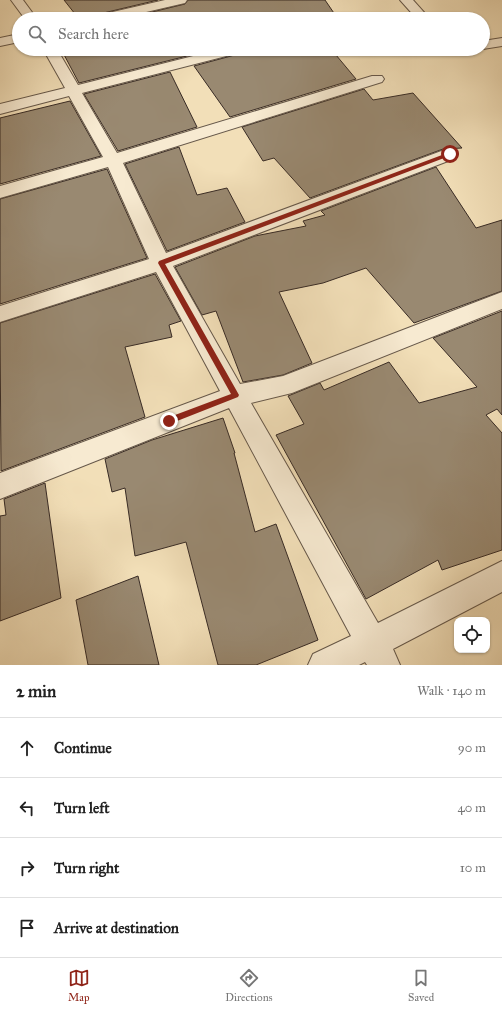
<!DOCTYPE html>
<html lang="en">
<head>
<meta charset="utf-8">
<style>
  :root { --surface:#fff; --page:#f6f6f6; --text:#222; --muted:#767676; --line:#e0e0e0; --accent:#8f2418 }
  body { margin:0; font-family:"IM FELL Great Primer",serif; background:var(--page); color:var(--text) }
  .controls { position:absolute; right:12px; bottom:12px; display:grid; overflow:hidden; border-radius:8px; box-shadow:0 1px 3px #0004 }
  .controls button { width:36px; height:36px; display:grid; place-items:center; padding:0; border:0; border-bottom:1px solid var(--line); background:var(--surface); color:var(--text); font:20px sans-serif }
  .stop { position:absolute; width:12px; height:12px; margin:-9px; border:3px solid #8f2418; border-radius:50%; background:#fff }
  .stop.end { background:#8f2418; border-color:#fff; box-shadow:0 1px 4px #0008 }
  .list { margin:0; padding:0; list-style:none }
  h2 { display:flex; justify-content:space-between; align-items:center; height:52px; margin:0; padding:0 16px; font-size:17px }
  h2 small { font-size:13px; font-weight:400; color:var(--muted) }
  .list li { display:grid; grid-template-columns:26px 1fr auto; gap:12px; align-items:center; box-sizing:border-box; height:60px; padding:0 16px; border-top:1px solid var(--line) }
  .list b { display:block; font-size:15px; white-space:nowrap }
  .list em { font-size:13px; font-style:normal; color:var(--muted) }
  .icon { flex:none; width:22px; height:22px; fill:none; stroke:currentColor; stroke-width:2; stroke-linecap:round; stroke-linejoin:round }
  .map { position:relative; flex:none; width:502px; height:665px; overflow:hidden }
  .search { position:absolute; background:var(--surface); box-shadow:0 1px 3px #0004; left:12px; right:12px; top:12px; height:44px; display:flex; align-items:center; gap:10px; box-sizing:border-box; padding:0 14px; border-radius:22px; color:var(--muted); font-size:15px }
  .sheet { height:292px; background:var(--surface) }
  nav { display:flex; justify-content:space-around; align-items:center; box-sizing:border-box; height:56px; border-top:1px solid var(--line); background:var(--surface); font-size:11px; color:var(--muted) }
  nav a { display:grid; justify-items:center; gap:2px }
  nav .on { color:var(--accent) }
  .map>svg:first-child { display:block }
  .building { fill:#998971; stroke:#382b25 }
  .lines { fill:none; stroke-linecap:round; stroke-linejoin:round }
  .street-casing { stroke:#66584a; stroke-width:2 }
  .street { fill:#f7ead1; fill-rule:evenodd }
  .route { fill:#8f2418 }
</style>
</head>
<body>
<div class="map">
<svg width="502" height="665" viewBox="0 0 502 665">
  <rect width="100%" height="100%" fill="#f2dfb8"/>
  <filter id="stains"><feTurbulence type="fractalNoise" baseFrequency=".005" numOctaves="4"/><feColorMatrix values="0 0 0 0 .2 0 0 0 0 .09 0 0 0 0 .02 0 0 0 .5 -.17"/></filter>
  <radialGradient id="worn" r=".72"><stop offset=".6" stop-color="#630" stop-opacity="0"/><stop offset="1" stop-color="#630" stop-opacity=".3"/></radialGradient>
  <path class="building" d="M 64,0 L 158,0 L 95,15 L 93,19 L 79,19 Z
    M 188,0 L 325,0 L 338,19 L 123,19 L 185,4 Z
    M 61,49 L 215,49 L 79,83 Z
    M 245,49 L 359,49 L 361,52 L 336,55 L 356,79 L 230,117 L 194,66 L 242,53 Z
    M 170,72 L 197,127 L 118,151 L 84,94 Z
    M 364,89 L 373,100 L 413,93 L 462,148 L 443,149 L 310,198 L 274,158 L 263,161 L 242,127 Z
    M 70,101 L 101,156 L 0,184 L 0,118 Z
    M 179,147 L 197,195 L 227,188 L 245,222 L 167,251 L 125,164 Z
    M 436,167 L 476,228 L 502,220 L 502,291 L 414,323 L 366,268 L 323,283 L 279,292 L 312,363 L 283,375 L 243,382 L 216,311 L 202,315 L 175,267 L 255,236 L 306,226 L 303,221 L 325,215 L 321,211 Z
    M 107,169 L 147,258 L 0,304 L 0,199 Z
    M 155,274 L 181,321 L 169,325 L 172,337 L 125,347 L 145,417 L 1,471 L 0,323 Z
    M 502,311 L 502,415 L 497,409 L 486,415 L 502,433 L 502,550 L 442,570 L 438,560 L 366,599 L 276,435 L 304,424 L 288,396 L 320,383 L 324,390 L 389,362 L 419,403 L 477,387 L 433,338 Z
    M 223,418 L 235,453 L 234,453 L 255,532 L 276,524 L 318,640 L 256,665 L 218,665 L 186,542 L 135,556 L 125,488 L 112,492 L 105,459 L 152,440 Z
    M 45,483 L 61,598 L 0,621 L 0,516 L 6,515 L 4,499 Z
    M 138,576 L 159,665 L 88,665 L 76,600 Z"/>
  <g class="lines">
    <g class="street-casing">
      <path id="street" d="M 11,0 L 23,0 L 37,19 L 25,19 Z
        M 165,0 L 187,0 L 185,3 L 116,19 L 94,19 L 95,16 Z
        M 400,0 L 413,0 L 430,19 L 417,19 Z
        M 19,34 L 19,42 L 0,46 L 0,38 Z
        M 502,38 L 502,46 L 483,49 L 483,41 Z
        M 43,49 L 57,49 L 78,85 L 221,49 L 244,49 L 242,52 L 82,93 L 117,153 L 372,76 L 382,76 L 384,79 L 382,82 L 123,163 L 166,253 L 444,150 L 450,149 L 456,150 L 458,154 L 456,158 L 173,266 L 240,384 L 283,376 L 502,292 L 502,309 L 292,393 L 251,403 L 378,623 L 502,561 L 502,592 L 393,649 L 400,665 L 367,665 L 365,662 L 359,665 L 308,665 L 313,654 L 351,636 L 229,408 L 0,499 L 0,473 L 220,391 L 156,272 L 0,322 L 0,306 L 149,259 L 108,167 L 0,198 L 0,186 L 103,157 L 69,96 L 0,114 L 0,104 L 65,88 Z"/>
    </g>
    <use href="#street" class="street"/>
  </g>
  <path class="route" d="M 450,152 L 452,155 L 165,264 L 239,395 L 238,397 L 172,423 L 167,423 L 167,418 L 231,394 L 158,263 L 159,261 Z"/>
  <rect width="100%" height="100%" filter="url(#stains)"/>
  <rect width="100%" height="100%" fill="url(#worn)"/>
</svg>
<div class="controls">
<button><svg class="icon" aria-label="locate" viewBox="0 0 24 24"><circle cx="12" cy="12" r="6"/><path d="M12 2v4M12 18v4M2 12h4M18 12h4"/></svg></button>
</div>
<div class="stop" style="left:450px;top:154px"></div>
<div class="stop end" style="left:169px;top:421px"></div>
<div class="search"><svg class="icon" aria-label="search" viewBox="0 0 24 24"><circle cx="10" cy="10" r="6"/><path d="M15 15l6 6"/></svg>Search here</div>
</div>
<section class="sheet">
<h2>2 min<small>Walk · 140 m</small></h2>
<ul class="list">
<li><svg class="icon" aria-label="ahead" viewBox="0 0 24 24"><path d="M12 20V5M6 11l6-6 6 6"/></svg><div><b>Continue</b></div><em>90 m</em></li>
<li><svg class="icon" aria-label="left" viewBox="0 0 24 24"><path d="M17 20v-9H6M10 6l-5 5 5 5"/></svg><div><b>Turn left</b></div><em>40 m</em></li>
<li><svg class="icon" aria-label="right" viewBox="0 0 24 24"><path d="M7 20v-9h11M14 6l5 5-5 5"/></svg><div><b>Turn right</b></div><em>10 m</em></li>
<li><svg class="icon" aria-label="arrive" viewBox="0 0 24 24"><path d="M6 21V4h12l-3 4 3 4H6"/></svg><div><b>Arrive at destination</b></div></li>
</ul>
</section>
<nav>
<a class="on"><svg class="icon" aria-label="map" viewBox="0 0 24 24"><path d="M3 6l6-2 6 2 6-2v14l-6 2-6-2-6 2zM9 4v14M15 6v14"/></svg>Map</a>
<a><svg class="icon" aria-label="directions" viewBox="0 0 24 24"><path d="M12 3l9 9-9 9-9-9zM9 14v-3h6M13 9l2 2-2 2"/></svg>Directions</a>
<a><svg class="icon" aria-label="saved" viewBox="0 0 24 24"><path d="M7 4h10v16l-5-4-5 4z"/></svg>Saved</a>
</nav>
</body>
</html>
